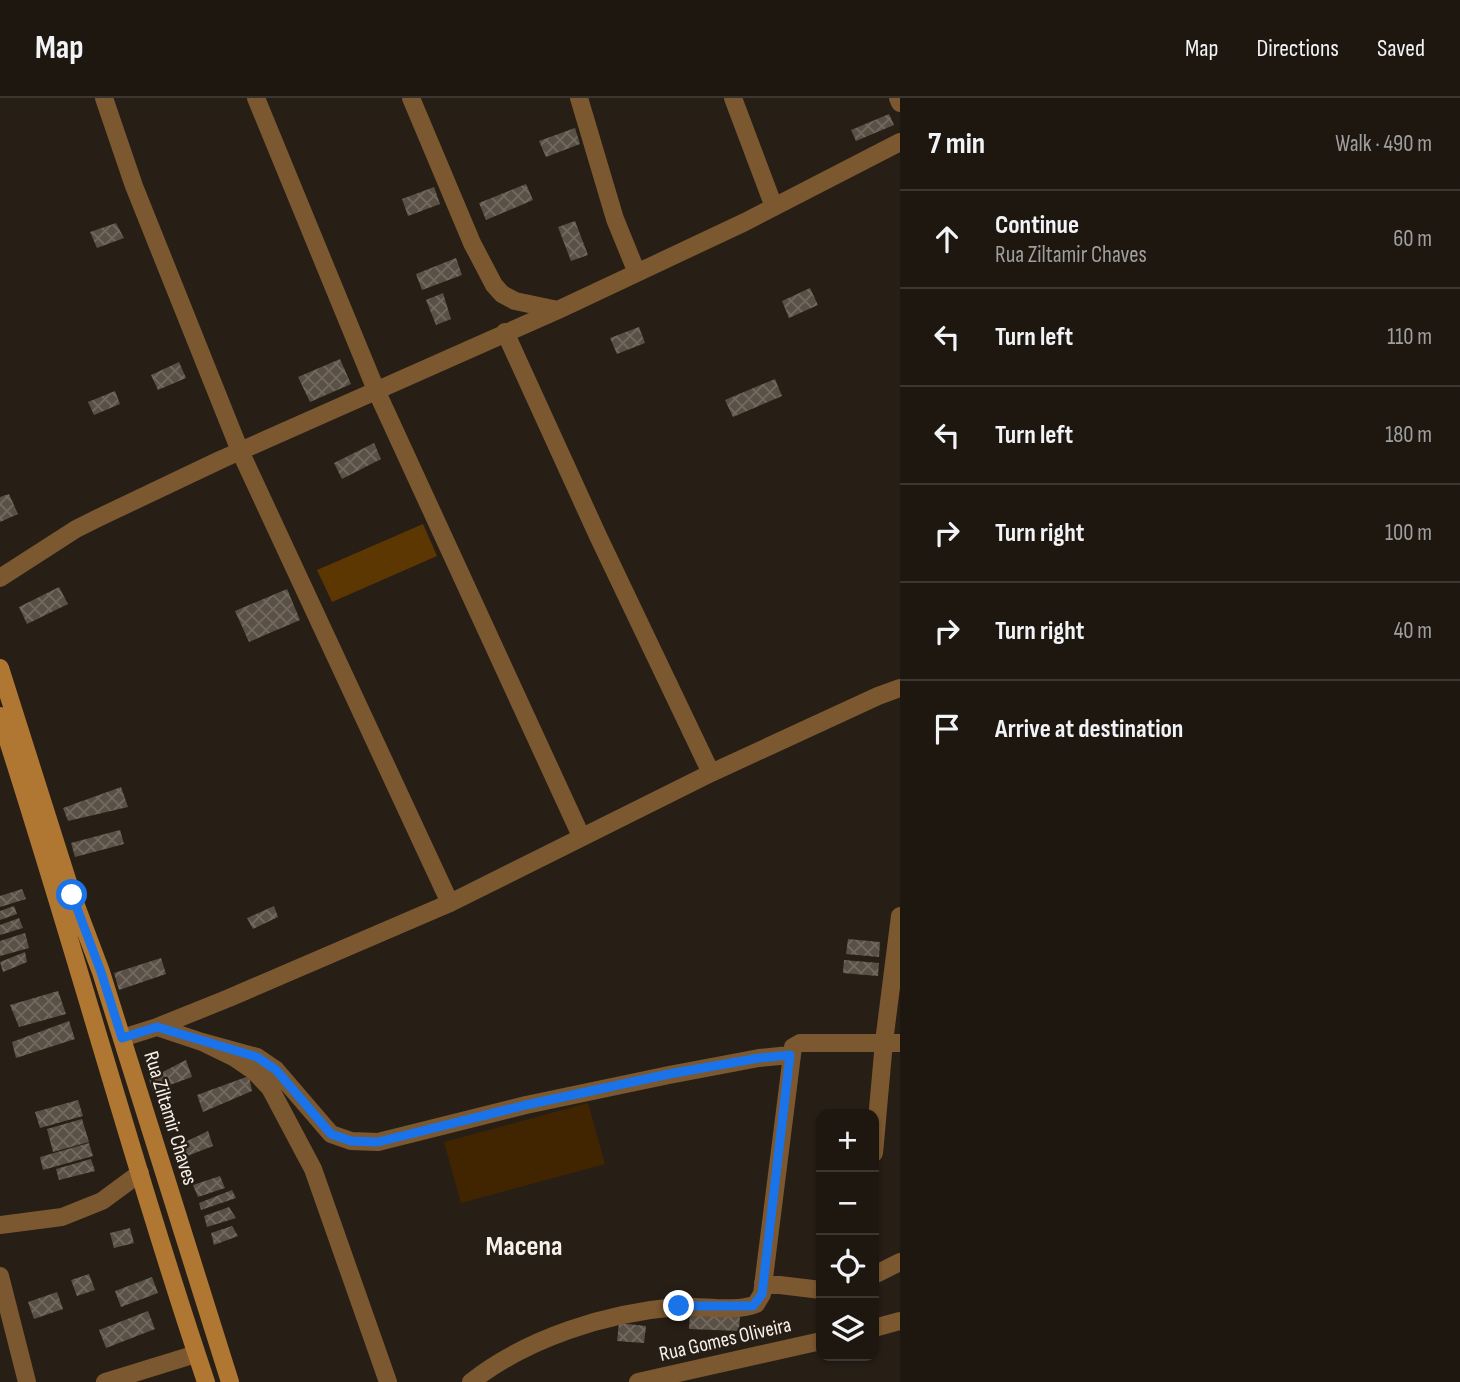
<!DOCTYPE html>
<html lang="en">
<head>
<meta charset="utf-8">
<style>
  :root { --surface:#1d1710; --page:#2a241e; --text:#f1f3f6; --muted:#a09f9f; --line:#3b3630 }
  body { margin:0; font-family:"Sofia Sans Condensed",sans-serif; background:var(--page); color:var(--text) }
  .controls { position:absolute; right:21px; bottom:21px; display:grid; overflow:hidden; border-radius:14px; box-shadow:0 2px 5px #0004 }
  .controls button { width:63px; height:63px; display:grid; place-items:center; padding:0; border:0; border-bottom:2px solid var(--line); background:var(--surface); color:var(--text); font:35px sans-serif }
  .stop { position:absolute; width:21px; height:21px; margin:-16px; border:5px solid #1a73e8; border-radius:50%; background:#fff }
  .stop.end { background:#1a73e8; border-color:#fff; box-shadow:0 2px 7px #0008 }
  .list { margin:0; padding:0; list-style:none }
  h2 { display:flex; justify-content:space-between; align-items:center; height:91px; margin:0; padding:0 28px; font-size:30px }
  h2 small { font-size:23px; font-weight:400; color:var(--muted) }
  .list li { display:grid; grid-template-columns:46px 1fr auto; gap:21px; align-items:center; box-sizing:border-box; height:98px; padding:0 28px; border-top:2px solid var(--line) }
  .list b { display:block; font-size:26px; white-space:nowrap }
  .list p { margin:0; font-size:23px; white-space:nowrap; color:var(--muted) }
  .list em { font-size:23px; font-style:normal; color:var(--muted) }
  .icon { flex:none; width:38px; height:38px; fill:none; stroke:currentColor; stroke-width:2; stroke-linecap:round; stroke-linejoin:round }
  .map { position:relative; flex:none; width:900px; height:1284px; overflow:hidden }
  header { display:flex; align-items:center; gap:42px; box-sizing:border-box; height:98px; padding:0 35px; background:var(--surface); border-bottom:2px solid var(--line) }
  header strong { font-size:33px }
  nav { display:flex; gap:38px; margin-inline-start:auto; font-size:24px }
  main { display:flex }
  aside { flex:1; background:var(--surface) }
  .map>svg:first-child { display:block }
  .pitch { fill:#412500 }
  .water { fill:#5c3701 }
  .building { fill:url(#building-cross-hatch) }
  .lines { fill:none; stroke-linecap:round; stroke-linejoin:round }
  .street { stroke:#7b5830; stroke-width:18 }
  .secondary { stroke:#af7732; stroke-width:18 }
  .route { stroke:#1a73e8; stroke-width:9 }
  .labels { text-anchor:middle; stroke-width:5; stroke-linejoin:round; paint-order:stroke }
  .street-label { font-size:21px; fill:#f6f0ea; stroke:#271f16 }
  .district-label { font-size:28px; font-weight:bold; fill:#f6f0ea; stroke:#271f16 }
</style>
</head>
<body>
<header>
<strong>Map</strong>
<nav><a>Map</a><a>Directions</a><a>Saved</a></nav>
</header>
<main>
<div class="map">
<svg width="900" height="1284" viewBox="0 0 900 1284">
  <defs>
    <pattern id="building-cross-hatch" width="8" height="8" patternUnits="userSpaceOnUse" patternTransform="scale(1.75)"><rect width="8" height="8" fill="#5a5045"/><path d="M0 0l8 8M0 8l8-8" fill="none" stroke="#726a60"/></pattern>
  </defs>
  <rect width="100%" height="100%" fill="#271f16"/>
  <path class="pitch" d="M 588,1005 L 605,1066 L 461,1105 L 444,1044 Z"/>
  <path class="water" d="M 423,426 L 437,458 L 332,504 L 317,472 Z"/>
  <path class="building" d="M 889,16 L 894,27 L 856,43 L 851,32 Z
    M 575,30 L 580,46 L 546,59 L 539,43 Z
    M 526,86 L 533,102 L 486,122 L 479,105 Z
    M 434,89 L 440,106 L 408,118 L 402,101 Z
    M 575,123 L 588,157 L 571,163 L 558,129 Z
    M 116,125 L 124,140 L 97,150 L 90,134 Z
    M 456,160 L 462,177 L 422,192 L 416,176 Z
    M 810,190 L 818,207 L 789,220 L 782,203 Z
    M 443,195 L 451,221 L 436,227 L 426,202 Z
    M 639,229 L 645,245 L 617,256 L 610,240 Z
    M 340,261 L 351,286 L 310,304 L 298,279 Z
    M 179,264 L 186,280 L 158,292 L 151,277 Z
    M 775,281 L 782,298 L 733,319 L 725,302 Z
    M 115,293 L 120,306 L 94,317 L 88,304 Z
    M 374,345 L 381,361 L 342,381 L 334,365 Z
    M 9,396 L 18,416 L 0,424 L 0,399 Z
    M 59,489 L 68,506 L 27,526 L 19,509 Z
    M 287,491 L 300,522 L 249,544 L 235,513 Z
    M 121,689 L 128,709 L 68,723 L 63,710 Z
    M 120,732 L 124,746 L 75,759 L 71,745 Z
    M 22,791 L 26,801 L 0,809 L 0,798 Z
    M 14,808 L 17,816 L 0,822 L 0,813 Z
    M 274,808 L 278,819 L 253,831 L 247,820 Z
    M 19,820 L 23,830 L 0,837 L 0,827 Z
    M 25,835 L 29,850 L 0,858 L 0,843 Z
    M 848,841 L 880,844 L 879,859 L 846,856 Z
    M 25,854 L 27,864 L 3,874 L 0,864 Z
    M 161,860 L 166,876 L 119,892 L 114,875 Z
    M 844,862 L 879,865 L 878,878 L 843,875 Z
    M 58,893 L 66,916 L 19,929 L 10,907 Z
    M 69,923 L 75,941 L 16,960 L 12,944 Z
    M 186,962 L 192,979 L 153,993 L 149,981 Z
    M 249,978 L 252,993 L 203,1014 L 197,997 Z
    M 78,1002 L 83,1018 L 40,1030 L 35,1014 Z
    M 82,1021 L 89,1044 L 53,1054 L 47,1031 Z
    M 208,1033 L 213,1048 L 177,1062 L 173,1050 Z
    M 89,1045 L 93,1058 L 43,1072 L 40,1059 Z
    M 91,1061 L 95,1073 L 59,1082 L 56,1071 Z
    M 220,1078 L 225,1090 L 198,1099 L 193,1087 Z
    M 232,1092 L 236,1100 L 201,1112 L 199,1105 Z
    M 229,1109 L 236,1120 L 207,1129 L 204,1118 Z
    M 232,1128 L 238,1138 L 214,1147 L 211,1135 Z
    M 130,1130 L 134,1145 L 114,1150 L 110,1135 Z
    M 89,1176 L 95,1192 L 77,1198 L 71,1182 Z
    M 152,1179 L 158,1195 L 121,1209 L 115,1193 Z
    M 57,1194 L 63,1211 L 34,1221 L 28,1204 Z
    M 148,1213 L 155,1231 L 106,1250 L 99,1232 Z
    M 690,1215 L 740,1217 L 739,1233 L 689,1231 Z
    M 619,1225 L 646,1228 L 644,1245 L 617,1243 Z"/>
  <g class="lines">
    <path class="street" d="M 104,0 L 134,88 L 240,353 L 450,805
      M 256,0 L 376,292 L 581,738
      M 411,0 L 472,145 L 494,187 L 502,196 L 515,203 L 558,212
      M 579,0 L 615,121 L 637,175
      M 733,0 L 774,109
      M 898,0 L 900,5
      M 505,234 L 598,438 L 711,675
      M 0,480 L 76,431 L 98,420 L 220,362 L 558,212 L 745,124 L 900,44
      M 157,929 L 202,944 L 235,960 L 254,973 L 270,990 L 313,1071 L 388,1284
      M 122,940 L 157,929 L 229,900 L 450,805 L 711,675 L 878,598 L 900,590
      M 202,944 L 257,959 L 276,972 L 331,1036 L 351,1043 L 378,1044 L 526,1007 L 669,977 L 759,960 L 790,957
      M 874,1055 L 884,944 L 900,818
      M 0,1127 L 62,1119 L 102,1103 L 140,1075
      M 874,1177 L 900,1164
      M 0,1178 L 27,1284
      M 763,1185 L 821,1192
      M 874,1230 L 900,1223
      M 105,1284 L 196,1256
      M 471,1284 C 527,1240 606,1215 676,1209 C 699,1207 735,1215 756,1206 L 762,1196 L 793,949 L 800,945 L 900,945
      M 638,1284 L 821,1243"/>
    <path class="secondary" d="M 0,570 L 72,797 L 101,874 L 230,1284
      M 0,618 C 72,839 132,1064 206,1284"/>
  </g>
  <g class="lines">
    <path class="route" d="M 72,797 L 101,874 L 122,940 L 157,929 L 257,959 L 276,972 L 331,1036 L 351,1043 L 378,1044 L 526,1007 L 669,976 L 759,960 L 790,957 L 762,1196 L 753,1208 L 679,1208"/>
  </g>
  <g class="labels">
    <g class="street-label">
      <text transform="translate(171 1020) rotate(73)" y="7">Rua Ziltamir Chaves</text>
      <text transform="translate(725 1241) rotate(-13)" y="7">Rua Gomes Oliveira</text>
    </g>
    <g class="district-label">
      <text x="524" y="1157">Macena</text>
    </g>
  </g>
</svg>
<div class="controls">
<button>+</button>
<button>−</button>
<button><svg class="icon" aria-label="locate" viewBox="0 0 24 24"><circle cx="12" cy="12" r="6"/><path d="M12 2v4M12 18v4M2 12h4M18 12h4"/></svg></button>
<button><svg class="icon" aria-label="layers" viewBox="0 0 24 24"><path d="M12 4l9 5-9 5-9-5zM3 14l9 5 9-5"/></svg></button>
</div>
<div class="stop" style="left:72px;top:797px"></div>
<div class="stop end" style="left:679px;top:1208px"></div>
</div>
<aside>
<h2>7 min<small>Walk · 490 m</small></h2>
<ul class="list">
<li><svg class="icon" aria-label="ahead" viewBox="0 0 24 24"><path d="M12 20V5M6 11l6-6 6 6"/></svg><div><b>Continue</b><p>Rua Ziltamir Chaves</p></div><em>60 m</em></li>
<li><svg class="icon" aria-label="left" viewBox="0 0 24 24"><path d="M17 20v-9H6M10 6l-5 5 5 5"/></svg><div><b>Turn left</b></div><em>110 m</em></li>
<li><svg class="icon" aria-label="left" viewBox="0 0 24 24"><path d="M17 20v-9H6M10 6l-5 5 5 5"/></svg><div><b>Turn left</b></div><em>180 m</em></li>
<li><svg class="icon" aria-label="right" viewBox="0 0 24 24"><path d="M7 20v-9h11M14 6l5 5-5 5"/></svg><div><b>Turn right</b></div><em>100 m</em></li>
<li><svg class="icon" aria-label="right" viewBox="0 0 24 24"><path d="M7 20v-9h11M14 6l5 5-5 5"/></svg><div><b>Turn right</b></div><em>40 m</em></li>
<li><svg class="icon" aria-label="arrive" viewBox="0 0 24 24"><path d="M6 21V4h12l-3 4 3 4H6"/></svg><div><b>Arrive at destination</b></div></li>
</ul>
</aside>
</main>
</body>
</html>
